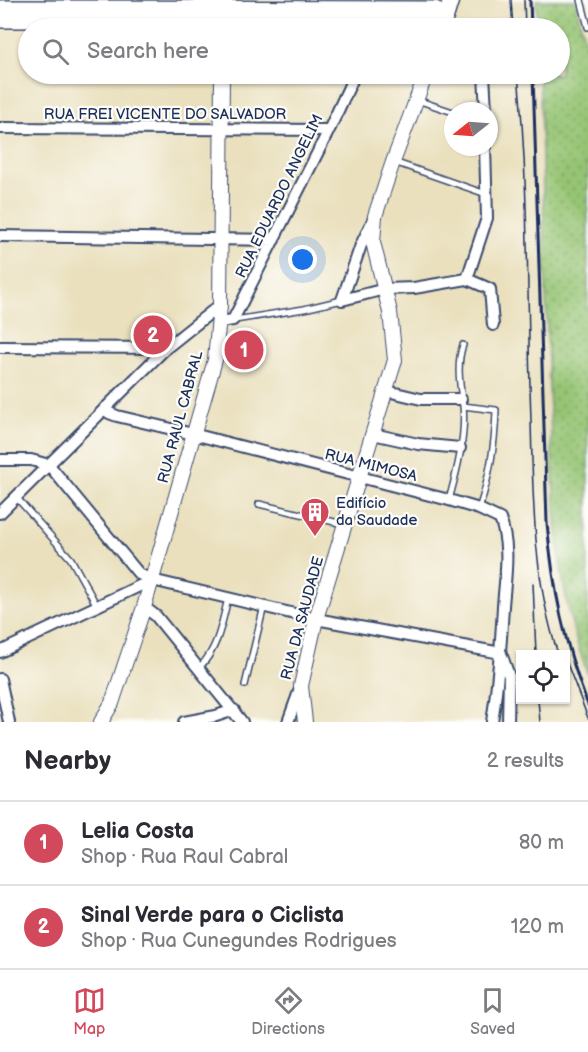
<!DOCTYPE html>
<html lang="en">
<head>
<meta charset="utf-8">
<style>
  :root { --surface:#fff; --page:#f7f7f7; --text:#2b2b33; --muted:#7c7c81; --line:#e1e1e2; --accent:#d1495b }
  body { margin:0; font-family:"Balsamiq Sans",sans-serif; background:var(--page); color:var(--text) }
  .controls { position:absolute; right:18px; bottom:18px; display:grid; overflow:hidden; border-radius:0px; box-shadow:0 2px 4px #0004 }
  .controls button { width:54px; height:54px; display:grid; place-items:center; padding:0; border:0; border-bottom:2px solid var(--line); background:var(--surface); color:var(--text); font:30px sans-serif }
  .compass { position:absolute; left:444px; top:102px; width:54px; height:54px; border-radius:50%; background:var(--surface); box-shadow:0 2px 4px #0004; rotate:253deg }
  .you { position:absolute; left:303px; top:260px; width:21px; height:21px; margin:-15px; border:4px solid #fff; border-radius:50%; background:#1a73e8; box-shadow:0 0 0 9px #1a73e833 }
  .badge { display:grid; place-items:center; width:39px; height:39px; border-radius:50%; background:var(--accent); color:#fff; font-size:20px; font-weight:700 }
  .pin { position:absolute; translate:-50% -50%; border:3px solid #fff; box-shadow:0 2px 6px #0006 }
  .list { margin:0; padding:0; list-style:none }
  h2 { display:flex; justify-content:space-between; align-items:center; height:78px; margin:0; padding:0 24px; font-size:26px }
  h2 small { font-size:20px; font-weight:400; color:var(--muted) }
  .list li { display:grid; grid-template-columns:39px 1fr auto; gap:18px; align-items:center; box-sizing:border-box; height:84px; padding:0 24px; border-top:2px solid var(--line) }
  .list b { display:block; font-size:22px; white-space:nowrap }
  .list p { margin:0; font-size:20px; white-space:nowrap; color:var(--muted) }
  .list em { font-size:20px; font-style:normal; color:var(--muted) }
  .icon { flex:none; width:33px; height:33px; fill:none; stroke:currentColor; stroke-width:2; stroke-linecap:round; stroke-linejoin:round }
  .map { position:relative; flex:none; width:588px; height:722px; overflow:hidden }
  .search { position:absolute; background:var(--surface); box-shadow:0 2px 4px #0004; left:18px; right:18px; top:18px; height:66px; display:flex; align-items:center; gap:15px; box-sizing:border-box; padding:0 21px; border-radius:33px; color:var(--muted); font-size:22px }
  .sheet { height:246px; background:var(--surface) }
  nav { display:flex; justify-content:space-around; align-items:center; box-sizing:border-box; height:84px; border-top:2px solid var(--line); background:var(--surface); font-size:16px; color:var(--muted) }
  nav a { display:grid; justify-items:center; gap:3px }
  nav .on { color:var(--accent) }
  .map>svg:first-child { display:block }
  .grass { fill:url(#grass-dots); stroke:#587a68; stroke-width:1.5 }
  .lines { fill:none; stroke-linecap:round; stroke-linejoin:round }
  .service-casing { stroke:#3a4a6c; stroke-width:8 }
  .minor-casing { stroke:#3a4a6c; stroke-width:14 }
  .secondary-casing { stroke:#3a4a6c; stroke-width:16 }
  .primary-casing { stroke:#3a4a6c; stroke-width:18 }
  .service { stroke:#fff; stroke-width:5 }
  .minor { stroke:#fff; stroke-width:10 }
  .secondary { stroke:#fff; stroke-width:14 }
  .primary { stroke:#fff; stroke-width:15 }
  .tram { stroke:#1b2f5e; stroke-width:1.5 }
  .rail { stroke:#1b2f5e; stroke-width:3 }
  .labels { text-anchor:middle; stroke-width:4.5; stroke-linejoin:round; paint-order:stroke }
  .street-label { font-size:15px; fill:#1b2f5e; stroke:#fdfcf7 }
  .poi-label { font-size:15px; fill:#1b2f5e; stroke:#fdfcf7; text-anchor:start }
</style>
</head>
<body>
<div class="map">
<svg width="588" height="722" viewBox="0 0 588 722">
  <defs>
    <pattern id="grass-dots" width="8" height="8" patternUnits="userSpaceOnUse" patternTransform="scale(1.5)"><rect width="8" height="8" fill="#95c473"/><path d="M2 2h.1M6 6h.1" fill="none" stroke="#79a062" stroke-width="1.8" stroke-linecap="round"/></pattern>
  </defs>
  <rect width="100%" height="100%" fill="#fdfcf7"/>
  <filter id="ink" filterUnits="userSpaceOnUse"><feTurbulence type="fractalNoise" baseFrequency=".0167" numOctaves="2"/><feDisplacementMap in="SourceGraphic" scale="12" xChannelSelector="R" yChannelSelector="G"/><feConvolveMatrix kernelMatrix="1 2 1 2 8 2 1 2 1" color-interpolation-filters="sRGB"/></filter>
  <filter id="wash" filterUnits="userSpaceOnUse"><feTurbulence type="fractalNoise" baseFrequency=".008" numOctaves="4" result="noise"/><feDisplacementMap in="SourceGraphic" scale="24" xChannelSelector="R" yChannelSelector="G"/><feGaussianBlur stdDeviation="1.35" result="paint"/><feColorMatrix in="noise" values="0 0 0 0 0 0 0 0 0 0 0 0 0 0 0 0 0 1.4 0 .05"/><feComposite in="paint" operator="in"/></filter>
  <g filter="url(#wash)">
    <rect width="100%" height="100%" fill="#eae0be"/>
    <path class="grass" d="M 536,0 L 575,0 L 588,55 L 588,675 C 555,590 554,501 550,411 C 545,298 544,186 539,74 L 560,74 L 560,28 L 538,28 Z"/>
  </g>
  <g filter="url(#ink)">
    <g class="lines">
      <g class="service-casing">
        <path id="service" d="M 581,0 L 588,27
          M 417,100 L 453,112
          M 394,162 L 486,194
          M 235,320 L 304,309 L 342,300
          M 463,406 L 496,410 C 495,445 490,476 479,509
          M 16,497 L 71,559 L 97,606
          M 449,500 C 457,471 466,436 463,406 C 460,386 456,364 463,345
          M 259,504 L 343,524
          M 199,668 C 218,649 222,623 228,598
          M 245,685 L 264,606"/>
      </g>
      <g class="minor-casing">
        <path id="minor" d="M 484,74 L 486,111
          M 0,128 L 329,130
          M 0,236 L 274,240
          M 467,279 L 487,218 L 485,147
          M 467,279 L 490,289 L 493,325
          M 342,300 L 385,289 L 414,288 L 467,279
          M 342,300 L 361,245 L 373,220
          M 220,322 L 233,320 L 329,130 L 355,74
          M 0,347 L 166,348
          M 387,391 L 421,399 L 461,399
          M 105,408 L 109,413 L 117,416 L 193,434 L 449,500 L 479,509 L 500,519 C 511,547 505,578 503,606 C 501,645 498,683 492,722
          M 373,434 L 418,444 L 460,448
          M 0,460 L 31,460 L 49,465 L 139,574 L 152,580 L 316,619 L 501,653
          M 0,513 L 166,348 L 220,305
          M 144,607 L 156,616 L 242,722
          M 0,652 L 152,580
          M 502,656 L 509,676 L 508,722
          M 0,679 L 9,722
          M 184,722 L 216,716 L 234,710
          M 288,722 L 300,689"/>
      </g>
      <g class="secondary-casing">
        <path id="secondary" d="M 101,722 L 112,703 L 144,607 L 215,360 L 220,305 L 222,74
          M 305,722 L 301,686 L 316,619 L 395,360 L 390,312 L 373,242 L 375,216 L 393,162 L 426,74"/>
      </g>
      <g class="primary-casing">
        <path id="primary" d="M 0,8 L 435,9
          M 0,20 L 445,19 L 451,0"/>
      </g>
      <use href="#service" class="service"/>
      <use href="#minor" class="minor"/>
      <use href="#secondary" class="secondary"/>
      <use href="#primary" class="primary"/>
      <path class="tram" d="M 511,0 L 513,28
        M 524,0 L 525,28
        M 518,74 C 529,188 527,305 531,420 C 533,499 533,579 558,654
        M 533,583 L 536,654
        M 566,661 L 588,718
        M 538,700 L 540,722"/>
      <path class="rail" d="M 530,0 L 531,28
        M 533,74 L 547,523 C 553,588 564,644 588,705"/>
    </g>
  </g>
  <defs>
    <g id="building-pin" transform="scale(1.5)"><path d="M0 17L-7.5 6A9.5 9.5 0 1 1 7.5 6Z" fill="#d1495b" stroke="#fdfcf7"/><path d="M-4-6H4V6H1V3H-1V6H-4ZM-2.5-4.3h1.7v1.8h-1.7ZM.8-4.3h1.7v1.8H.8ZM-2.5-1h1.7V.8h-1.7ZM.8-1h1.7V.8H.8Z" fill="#fff"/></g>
  </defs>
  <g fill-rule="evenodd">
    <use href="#building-pin" x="315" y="512"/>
  </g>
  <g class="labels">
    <g class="street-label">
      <text x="165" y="119">RUA FREI VICENTE DO SALVADOR</text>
      <text transform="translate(279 196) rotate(-64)" y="5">RUA EDUARDO ANGELIM</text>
      <text transform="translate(180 417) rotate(-75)" y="5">RUA RAUL CABRAL</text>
      <text transform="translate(371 465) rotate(14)" y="5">RUA MIMOSA</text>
      <text transform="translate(302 618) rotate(-75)" y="5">RUA DA SAUDADE</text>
    </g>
    <g class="poi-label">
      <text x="336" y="508">Edifício<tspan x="336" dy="17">da Saudade</tspan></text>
    </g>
  </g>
</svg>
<div class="controls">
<button><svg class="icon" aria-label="locate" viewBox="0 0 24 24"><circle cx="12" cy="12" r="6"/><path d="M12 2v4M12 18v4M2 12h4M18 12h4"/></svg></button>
</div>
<svg class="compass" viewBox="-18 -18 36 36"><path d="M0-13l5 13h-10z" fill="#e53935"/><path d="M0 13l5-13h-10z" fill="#7c7c81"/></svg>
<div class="you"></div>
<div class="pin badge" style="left:244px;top:350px">1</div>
<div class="pin badge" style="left:153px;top:335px">2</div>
<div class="search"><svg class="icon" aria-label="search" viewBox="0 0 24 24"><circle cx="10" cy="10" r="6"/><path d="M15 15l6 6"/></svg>Search here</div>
</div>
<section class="sheet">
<h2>Nearby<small>2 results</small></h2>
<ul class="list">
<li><span class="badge">1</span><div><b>Lelia Costa</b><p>Shop · Rua Raul Cabral</p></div><em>80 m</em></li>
<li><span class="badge">2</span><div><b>Sinal Verde para o Ciclista</b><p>Shop · Rua Cunegundes Rodrigues</p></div><em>120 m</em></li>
</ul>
</section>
<nav>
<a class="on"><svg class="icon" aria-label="map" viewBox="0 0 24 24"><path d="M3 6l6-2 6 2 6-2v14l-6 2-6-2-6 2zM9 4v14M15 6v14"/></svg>Map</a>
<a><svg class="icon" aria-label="directions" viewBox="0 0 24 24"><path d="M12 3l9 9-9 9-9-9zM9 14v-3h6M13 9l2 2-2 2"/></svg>Directions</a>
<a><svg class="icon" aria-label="saved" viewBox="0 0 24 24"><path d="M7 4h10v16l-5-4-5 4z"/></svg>Saved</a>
</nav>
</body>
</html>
